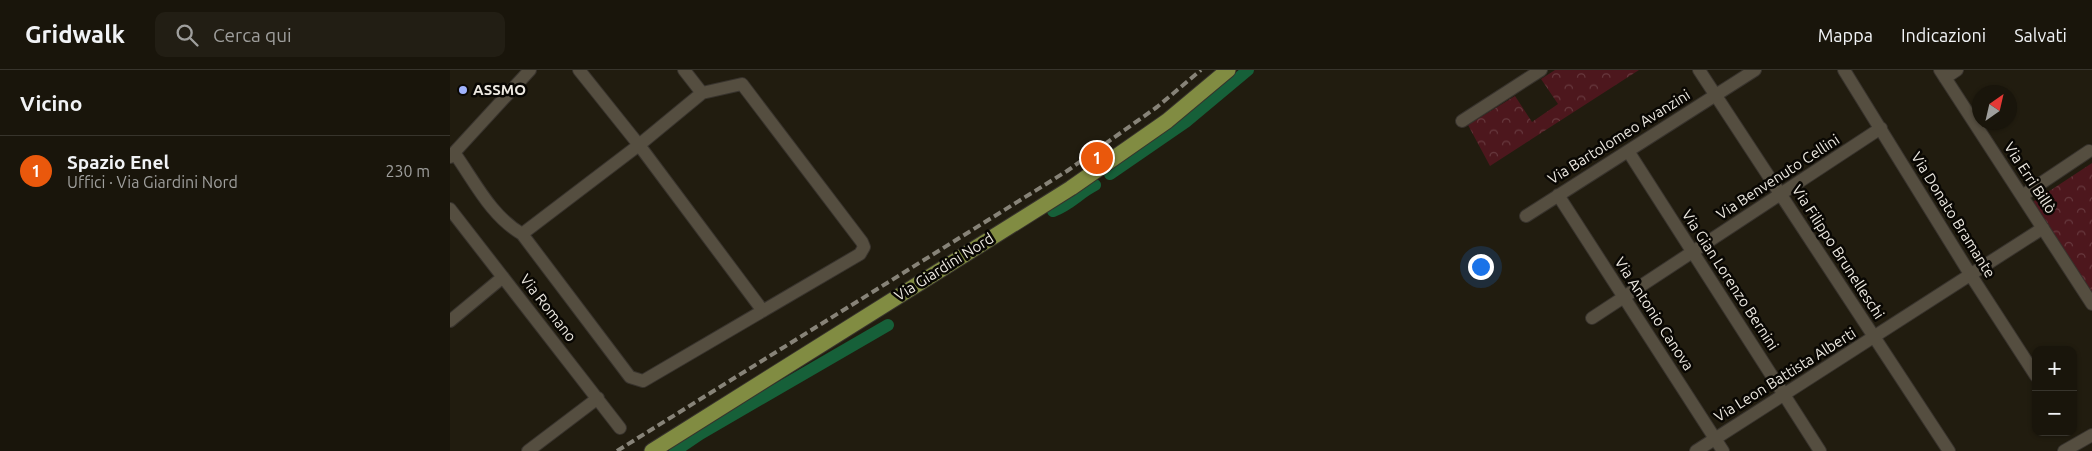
<!DOCTYPE html>
<html lang="it">
<head>
<meta charset="utf-8">
<style>
  :root { --surface:#19150b; --page:#221e14; --text:#f1f3f6; --muted:#9f9f9d; --line:#37342c; --accent:#ea580c }
  body { margin:0; font-family:Ubuntu,sans-serif; background:var(--page); color:var(--text) }
  .controls { position:absolute; right:15px; bottom:15px; display:grid; overflow:hidden; border-radius:10px; box-shadow:0 1px 4px #0004 }
  .controls button { width:45px; height:45px; display:grid; place-items:center; padding:0; border:0; border-bottom:1px solid var(--line); background:var(--surface); color:var(--text); font:25px sans-serif }
  .compass { position:absolute; left:1522px; top:15px; width:45px; height:45px; border-radius:50%; background:var(--surface); box-shadow:0 1px 4px #0004; rotate:34deg }
  .you { position:absolute; left:1030px; top:196px; width:18px; height:18px; margin:-12px; border:4px solid #fff; border-radius:50%; background:#1a73e8; box-shadow:0 0 0 8px #1a73e833 }
  .badge { display:grid; place-items:center; width:32px; height:32px; border-radius:50%; background:var(--accent); color:#fff; font-size:16px; font-weight:700 }
  .pin { position:absolute; translate:-50% -50%; border:2px solid #fff; box-shadow:0 1px 5px #0006 }
  .list { margin:0; padding:0; list-style:none }
  h2 { display:flex; justify-content:space-between; align-items:center; height:65px; margin:0; padding:0 20px; font-size:21px }
  h2 small { font-size:16px; font-weight:400; color:var(--muted) }
  .list li { display:grid; grid-template-columns:32px 1fr auto; gap:15px; align-items:center; box-sizing:border-box; height:70px; padding:0 20px; border-top:1px solid var(--line) }
  .list b { display:block; font-size:19px; white-space:nowrap }
  .list p { margin:0; font-size:16px; white-space:nowrap; color:var(--muted) }
  .list em { font-size:16px; font-style:normal; color:var(--muted) }
  .icon { flex:none; width:28px; height:28px; fill:none; stroke:currentColor; stroke-width:2; stroke-linecap:round; stroke-linejoin:round }
  .map { position:relative; flex:none; width:1642px; height:381px; overflow:hidden }
  header { display:flex; align-items:center; gap:30px; box-sizing:border-box; height:70px; padding:0 25px; background:var(--surface); border-bottom:1px solid var(--line) }
  header strong { font-size:24px }
  nav { display:flex; gap:28px; margin-inline-start:auto; font-size:18px }
  .search { width:350px; height:45px; background:var(--page); display:flex; align-items:center; gap:12px; box-sizing:border-box; padding:0 18px; border-radius:10px; color:var(--muted); font-size:19px }
  main { display:flex }
  aside { flex:1; background:var(--surface) }
  .map>svg:first-child { display:block }
  .park { fill:url(#park-crowns) }
  .lines { fill:none; stroke-linecap:round; stroke-linejoin:round }
  .canal { stroke:#166039; stroke-width:12 }
  .minor-casing { stroke:#38332d; stroke-width:14 }
  .major-casing { stroke:#38332d; stroke-width:17 }
  .minor { stroke:#554e40; stroke-width:12 }
  .major { stroke:#818c42; stroke-width:15 }
  .rail { stroke:#878378; stroke-width:4; stroke-dasharray:8 4; stroke-linecap:butt }
  .poi-dot { fill:#a0b3fd; stroke:#090703; stroke-width:2 }
  .labels { text-anchor:middle; stroke-width:5; stroke-linejoin:round; paint-order:stroke }
  .poi-label { font-size:15px; font-weight:bold; fill:#ede9e1; stroke:#090703; text-anchor:start }
  .street-label { font-size:15px; fill:#ede9e1; stroke:#090703 }
</style>
</head>
<body>
<header>
<strong>Gridwalk</strong>
<div class="search"><svg class="icon" aria-label="search" viewBox="0 0 24 24"><circle cx="10" cy="10" r="6"/><path d="M15 15l6 6"/></svg>Cerca qui</div>
<nav><a>Mappa</a><a>Indicazioni</a><a>Salvati</a></nav>
</header>
<main>
<aside>
<h2>Vicino<small></small></h2>
<ul class="list">
<li><span class="badge">1</span><div><b>Spazio Enel</b><p>Uffici · Via Giardini Nord</p></div><em>230 m</em></li>
</ul>
</aside>
<div class="map">
<svg width="1642" height="381" viewBox="0 0 1642 381">
  <defs>
    <pattern id="park-crowns" width="20" height="18" patternUnits="userSpaceOnUse" patternTransform="scale(1.25)"><rect width="20" height="18" fill="#4d171d"/><path d="M2 6a3 3 0 1 1 6 0M12 15a3 3 0 1 1 6 0" fill="none" stroke="#67393e"/></pattern>
  </defs>
  <rect width="100%" height="100%" fill="#211c0f"/>
  <path class="park" d="M 1105,0 L 1189,0 L 1040,96 L 1018,55 L 1065,26 L 1082,52 L 1108,34 L 1091,9 Z
    M 1642,93 L 1642,230 L 1578,135 Z"/>
  <g class="lines">
    <path class="canal" d="M 660,104 L 737,51 L 798,0
      M 603,141 C 620,135 629,123 645,115
      M 225,381 L 250,364 L 438,255"/>
    <g class="minor-casing">
      <path id="minor" d="M 234,0 L 252,23
        M 1249,0 L 1499,381
        M 1394,0 L 1520,204 L 1586,306
        M 1490,0 L 1642,234
        M 1495,8 L 1507,0
        M 1012,51 L 1091,0
        M 1178,81 L 1370,381
        M 5,84 C 25,112 41,146 72,164 L 189,75 L 129,0
        M 0,87 L 80,0
        M 1108,125 L 1273,381
        M 1572,126 L 1639,81
        M 0,139 L 170,358
        M 1076,146 L 1305,0
        M 72,164 L 180,307 L 193,311 L 410,184 L 414,177 L 412,172 L 292,14 L 252,23 L 189,75 L 313,241
        M 1142,248 L 1431,58
        M 0,251 L 53,207
        M 78,381 L 148,328
        M 1246,381 L 1593,158
        M 1614,381 L 1642,365"/>
    </g>
    <g class="major-casing">
      <path id="major" d="M 202,381 L 621,118 L 717,51 L 778,0"/>
    </g>
    <use href="#minor" class="minor"/>
    <use href="#major" class="major"/>
    <path class="rail" d="M 167,381 L 617,101 L 707,37 L 751,0"/>
  </g>
  <circle class="poi-dot" cx="13" cy="20" r="5"/>
  <g class="labels">
    <g class="poi-label">
      <text x="23" y="25">ASSMO</text>
    </g>
    <g class="street-label">
      <text transform="translate(1169 67) rotate(-32)" y="5">Via Bartolomeo Avanzini</text>
      <text transform="translate(1328 107) rotate(-33)" y="5">Via Benvenuto Cellini</text>
      <text transform="translate(1580 108) rotate(57)" y="5">Via Erri Billò</text>
      <text transform="translate(1503 145) rotate(58)" y="5">Via Donato Bramante</text>
      <text transform="translate(1388 182) rotate(57)" y="5">Via Filippo Brunelleschi</text>
      <text transform="translate(494 197) rotate(-32)" y="5">Via Giardini Nord</text>
      <text transform="translate(1280 210) rotate(57)" y="5">Via Gian Lorenzo Bernini</text>
      <text transform="translate(98 238) rotate(52)" y="5">Via Romano</text>
      <text transform="translate(1204 244) rotate(57)" y="5">Via Antonio Canova</text>
      <text transform="translate(1335 305) rotate(-32)" y="5">Via Leon Battista Alberti</text>
    </g>
  </g>
</svg>
<div class="controls">
<button>+</button>
<button>−</button>
</div>
<svg class="compass" viewBox="-18 -18 36 36"><path d="M0-13l5 13h-10z" fill="#e53935"/><path d="M0 13l5-13h-10z" fill="#9f9f9d"/></svg>
<div class="you"></div>
<div class="pin badge" style="left:647px;top:88px">1</div>
</div>
</main>
</body>
</html>
